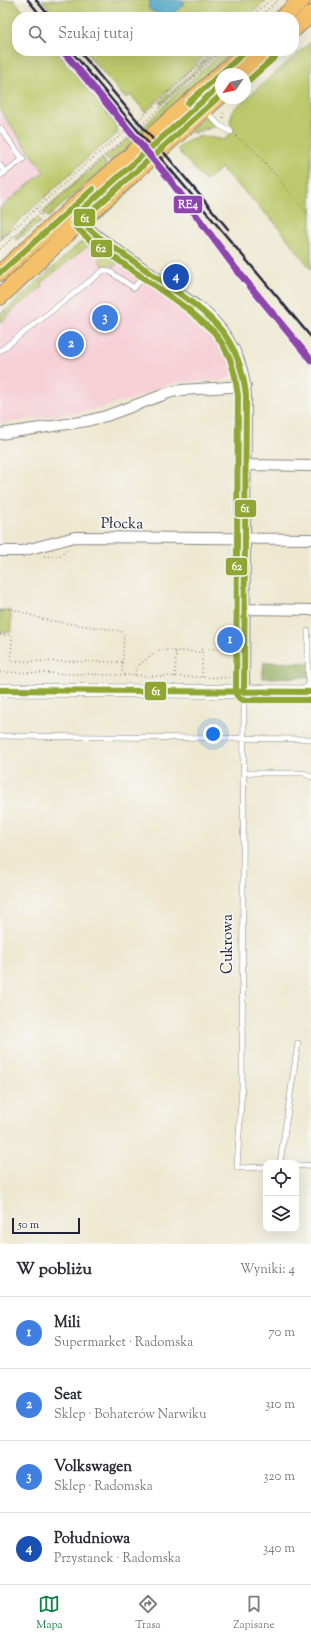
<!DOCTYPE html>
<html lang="pl">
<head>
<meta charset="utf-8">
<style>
  :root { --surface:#fff; --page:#f7f7f7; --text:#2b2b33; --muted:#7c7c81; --line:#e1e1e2; --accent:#0b8043 }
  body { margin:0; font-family:"Sorts Mill Goudy",serif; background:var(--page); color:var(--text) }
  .controls { position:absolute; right:12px; bottom:12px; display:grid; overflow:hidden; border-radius:8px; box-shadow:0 4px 16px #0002 }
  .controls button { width:36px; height:36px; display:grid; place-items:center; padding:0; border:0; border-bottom:1px solid var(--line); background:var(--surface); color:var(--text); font:20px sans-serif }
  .compass { position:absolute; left:215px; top:68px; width:36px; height:36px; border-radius:50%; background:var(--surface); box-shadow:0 4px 16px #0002; rotate:236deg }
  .scale { position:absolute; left:12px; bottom:10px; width:68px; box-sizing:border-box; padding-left:4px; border:2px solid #22223b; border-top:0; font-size:11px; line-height:14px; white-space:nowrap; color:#22223b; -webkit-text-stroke:3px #f6f6f2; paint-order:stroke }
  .you { position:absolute; left:213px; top:734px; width:14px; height:14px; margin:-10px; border:3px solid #fff; border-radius:50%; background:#1a73e8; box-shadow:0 0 0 6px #1a73e833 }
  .badge { display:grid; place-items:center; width:26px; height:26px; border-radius:50%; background:var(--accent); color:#fff; font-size:13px; font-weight:700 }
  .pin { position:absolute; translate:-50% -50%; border:2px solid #fff; box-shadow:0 1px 4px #0006 }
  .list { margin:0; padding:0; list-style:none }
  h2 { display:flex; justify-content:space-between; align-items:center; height:52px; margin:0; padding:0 16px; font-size:17px }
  h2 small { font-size:13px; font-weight:400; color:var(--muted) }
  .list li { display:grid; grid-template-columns:26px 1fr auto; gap:12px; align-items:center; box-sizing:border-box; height:72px; padding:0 16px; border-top:1px solid var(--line) }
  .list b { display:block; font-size:15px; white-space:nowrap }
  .list p { margin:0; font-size:13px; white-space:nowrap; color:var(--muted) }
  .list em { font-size:13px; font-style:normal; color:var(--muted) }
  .icon { flex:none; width:22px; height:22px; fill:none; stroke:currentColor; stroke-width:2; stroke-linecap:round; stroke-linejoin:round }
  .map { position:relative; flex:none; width:311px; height:1244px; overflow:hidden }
  .search { position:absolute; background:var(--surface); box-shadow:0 4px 16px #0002; left:12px; right:12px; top:12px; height:44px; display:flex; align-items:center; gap:10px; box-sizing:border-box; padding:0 14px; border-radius:16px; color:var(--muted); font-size:15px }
  .sheet { height:340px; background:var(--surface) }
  nav { display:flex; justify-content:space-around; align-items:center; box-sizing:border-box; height:56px; border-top:1px solid var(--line); background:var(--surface); font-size:11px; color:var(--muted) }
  nav a { display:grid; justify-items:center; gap:2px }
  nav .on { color:var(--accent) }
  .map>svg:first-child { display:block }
  .built { fill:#f6cfd7 }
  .green { fill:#bcc96c; stroke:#6f7654 }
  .forest { fill:#95ad60; stroke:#5c684e }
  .water { fill:#48a7c7; stroke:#356481 }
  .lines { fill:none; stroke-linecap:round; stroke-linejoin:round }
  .service-casing { stroke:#888586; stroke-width:6 }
  .minor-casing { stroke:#888586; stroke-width:12 }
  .tertiary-casing { stroke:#888586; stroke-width:14 }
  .primary-casing { stroke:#888586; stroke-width:18 }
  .path { stroke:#888586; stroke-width:1.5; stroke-dasharray:1 3; stroke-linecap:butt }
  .service { stroke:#fff; stroke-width:5 }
  .minor { stroke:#fff; stroke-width:10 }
  .tertiary { stroke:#fff; stroke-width:13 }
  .primary { stroke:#f4c16a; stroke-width:16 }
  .rail { stroke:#22223b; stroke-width:2.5 }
  .bus-1-casing { stroke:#f6f6f2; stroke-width:9 }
  .bus-2-casing { stroke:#f6f6f2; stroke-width:9 }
  .bus-1 { stroke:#8fa632; stroke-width:6 }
  .bus-2 { stroke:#8fa632; stroke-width:6 }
  .rail-1-casing { stroke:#f6f6f2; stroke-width:10 }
  .rail-1 { stroke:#8e44ad; stroke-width:7 }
  .labels { text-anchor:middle; stroke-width:3.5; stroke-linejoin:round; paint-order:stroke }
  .street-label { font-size:15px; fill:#22223b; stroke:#f6f6f2 }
  .line-badge { stroke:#f6f6f2; stroke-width:1.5 }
  .badge-label { font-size:11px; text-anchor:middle; font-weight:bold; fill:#fff }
</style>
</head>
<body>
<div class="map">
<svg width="311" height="1244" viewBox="0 0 311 1244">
  <rect width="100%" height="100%" fill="#f6f6f2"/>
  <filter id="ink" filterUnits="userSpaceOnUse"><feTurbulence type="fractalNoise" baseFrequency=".025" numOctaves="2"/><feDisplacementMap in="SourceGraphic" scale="8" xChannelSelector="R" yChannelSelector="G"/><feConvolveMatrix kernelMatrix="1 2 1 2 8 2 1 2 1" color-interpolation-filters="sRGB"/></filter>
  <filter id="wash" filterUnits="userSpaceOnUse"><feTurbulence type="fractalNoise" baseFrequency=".012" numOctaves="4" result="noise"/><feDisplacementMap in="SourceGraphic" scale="16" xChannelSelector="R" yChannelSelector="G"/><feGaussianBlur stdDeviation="0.9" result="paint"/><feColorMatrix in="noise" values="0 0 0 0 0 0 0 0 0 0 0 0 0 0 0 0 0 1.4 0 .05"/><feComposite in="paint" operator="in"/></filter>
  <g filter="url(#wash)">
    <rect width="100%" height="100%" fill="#eee8d0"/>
    <path class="built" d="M 0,110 L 45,172 L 0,208 Z
      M 88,248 L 92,252 L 95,251 L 100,257 L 106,252 L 154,286 L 195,311 L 207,321 L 221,339 L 232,361 L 235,371 L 228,378 L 219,381 L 175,382 L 134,398 L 94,410 L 0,424 L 0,325 L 9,314 L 44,287 L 42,284 Z"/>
    <path class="green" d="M 0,0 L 14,0 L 28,17 L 17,17 L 17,51 L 56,51 L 114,122 L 118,133 L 94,152 L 0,238 L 0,208 L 44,172 L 0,110 Z
      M 42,0 L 111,0 L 112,1 L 114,0 L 151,0 L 149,3 L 150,10 C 161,17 172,11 183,5 L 183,0 L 267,0 L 248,17 L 57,17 Z
      M 311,42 L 311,269 L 276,224 L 221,168 L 205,181 L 177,149 L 190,139 L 203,136 L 225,140 L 234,129 L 230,123 L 233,110 Z
      M 85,51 L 210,51 L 145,112 L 131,95 L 125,98 Z
      M 215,51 L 218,51 L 161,105 L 160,102 Z
      M 224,51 L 232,51 L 186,96 L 112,162 L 109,161 L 105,157 L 140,130 L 179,91 Z
      M 204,117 L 209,117 L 216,125 L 214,127 L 188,133 Z
      M 102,159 L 105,161 L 106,167 L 48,217 L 43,212 Z
      M 141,175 L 130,191 L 97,221 L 98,216 Z
      M 37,218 L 41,222 L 16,240 L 14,238 Z
      M 90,242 L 118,262 L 114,267 L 111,264 L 103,266 L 99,260 L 101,258 L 95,250 L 92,251 L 88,246 L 41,283 L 43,287 L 18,306 L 0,323 L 0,316 L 80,243 Z
      M 0,610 L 11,611 L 11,632 L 0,632 Z"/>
    <path class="forest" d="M 264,662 L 311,663 L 311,677 L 262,678 Z"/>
    <path class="water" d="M 151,0 L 183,0 L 183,5 C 181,7 178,10 175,12 C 167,15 152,15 148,7 Z"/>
  </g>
  <g filter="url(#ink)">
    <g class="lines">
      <g class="service-casing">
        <path id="service" d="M 207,112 L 219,125 L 231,132
          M 0,128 L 23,159 L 0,176
          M 0,165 L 5,173
          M 0,351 L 104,270 L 109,271 L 134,288 L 147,271
          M 308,631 L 308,691
          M 244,692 L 242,1086 L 237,1168 L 266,1167
          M 0,736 L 311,739
          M 244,773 L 304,773 L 311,777
          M 280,1163 L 298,1043
          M 296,1166 L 311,1165"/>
      </g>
      <g class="minor-casing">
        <path id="minor" d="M 81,221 L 96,235 L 203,310 C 229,333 244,361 246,395 L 244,692
          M 0,434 L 87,421 L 106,416 L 171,392 L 182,390 L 246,386
          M 247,465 L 311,466
          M 0,551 L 22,551 L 75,537 L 311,539
          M 245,609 L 311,610"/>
      </g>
      <g class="tertiary-casing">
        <path id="tertiary" d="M 0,690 L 311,692"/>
      </g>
      <g class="primary-casing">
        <path id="primary" d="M 283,17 L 302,0
          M 294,29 L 311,14
          M 244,74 L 270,51
          M 0,273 L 246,51
          M 0,297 L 81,221 L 221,95"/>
      </g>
      <path class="path" d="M 251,17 L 270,0
        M 259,17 L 278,0
        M 282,55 L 286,51
        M 223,118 L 224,110
        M 199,133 L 213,129
        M 236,136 L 255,151 L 263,160 L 311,218
        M 36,208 L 43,217
        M 0,241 L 102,150 L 130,128 L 213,51
        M 0,249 L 103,157 L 133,133 L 221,51
        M 163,269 L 176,279
        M 0,314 L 6,308
        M 44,556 L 59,556 L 68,549
        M 0,609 L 12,609 L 45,620 L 121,631 L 124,635 L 122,674
        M 0,635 L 12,635 L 11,661 L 122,662
        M 0,672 L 234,678
        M 135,675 L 136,667 L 159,650 L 199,652 L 202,649 L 235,649
        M 175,677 L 176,651
        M 202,677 L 202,649"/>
      <use href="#service" class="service"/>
      <use href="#minor" class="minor"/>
      <use href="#tertiary" class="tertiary"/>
      <use href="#primary" class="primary"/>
      <path class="rail" d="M 28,0 L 42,17
        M 36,0 L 50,17
        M 71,51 L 311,337
        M 79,51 L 228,229"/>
      <g class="bus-1-casing">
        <path id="bus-1" d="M 221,95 L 81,221 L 96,235 C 118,251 141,266 163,282 C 210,315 239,334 246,395 L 244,692
          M 188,103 L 246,51
          M 0,273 L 93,189
          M 0,690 L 311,692"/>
      </g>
      <g class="bus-2-casing">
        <path id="bus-2" d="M 249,80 L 275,57
          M 216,89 L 76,215 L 73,222 L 75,226 L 91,241 L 189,310 L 214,332 L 223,345 L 230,359 L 235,376 L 238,396 L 236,694 L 239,698 L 243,700 L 311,700"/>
      </g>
      <use href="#bus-1" class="bus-1"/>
      <use href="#bus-2" class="bus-2"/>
      <g class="rail-1-casing">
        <path id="rail-1" d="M 63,51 L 167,176 L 236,269 L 311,360"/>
      </g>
      <use href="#rail-1" class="rail-1"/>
    </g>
  </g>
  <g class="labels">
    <g class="street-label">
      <text transform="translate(122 523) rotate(1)" y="5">Płocka</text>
      <text transform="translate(227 944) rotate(-90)" y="5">Cukrowa</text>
    </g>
  </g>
  <g class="line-badge">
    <rect x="173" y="195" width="30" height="19" rx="4" fill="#8e44ad"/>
    <rect x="73" y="208" width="23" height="19" rx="4" fill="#8fa632"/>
    <rect x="90" y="239" width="23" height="19" rx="4" fill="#8fa632"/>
    <rect x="234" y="499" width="23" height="19" rx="4" fill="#8fa632"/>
    <rect x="225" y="557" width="23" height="19" rx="4" fill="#8fa632"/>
    <rect x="144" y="681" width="23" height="20" rx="4" fill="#8fa632"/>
  </g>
  <g class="badge-label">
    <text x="188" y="208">RE4</text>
    <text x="85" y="222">61</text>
    <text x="101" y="252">62</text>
    <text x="245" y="512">61</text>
    <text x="237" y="570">62</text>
    <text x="156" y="695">61</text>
  </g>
</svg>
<div class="controls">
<button><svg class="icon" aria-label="locate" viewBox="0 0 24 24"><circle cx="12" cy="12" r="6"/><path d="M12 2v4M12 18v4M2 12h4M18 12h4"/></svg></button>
<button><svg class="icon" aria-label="layers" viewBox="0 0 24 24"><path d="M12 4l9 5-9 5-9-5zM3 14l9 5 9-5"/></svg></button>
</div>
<svg class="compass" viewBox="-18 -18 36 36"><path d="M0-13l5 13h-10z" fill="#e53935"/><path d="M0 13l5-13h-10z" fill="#7c7c81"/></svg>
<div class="scale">50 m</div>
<div class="you"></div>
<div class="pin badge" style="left:230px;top:640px;background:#3f7fe0">1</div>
<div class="pin badge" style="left:71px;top:344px;background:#3f7fe0">2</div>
<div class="pin badge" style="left:105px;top:318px;background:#3f7fe0">3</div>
<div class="pin badge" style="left:176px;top:277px;background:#1a4fb4">4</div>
<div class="search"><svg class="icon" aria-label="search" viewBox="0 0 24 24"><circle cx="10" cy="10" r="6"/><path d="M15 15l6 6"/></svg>Szukaj tutaj</div>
</div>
<section class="sheet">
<h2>W pobliżu<small>Wyniki: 4</small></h2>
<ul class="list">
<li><span class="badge" style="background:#3f7fe0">1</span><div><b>Mili</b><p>Supermarket · Radomska</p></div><em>70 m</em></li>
<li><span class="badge" style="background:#3f7fe0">2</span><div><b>Seat</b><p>Sklep · Bohaterów Narwiku</p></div><em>310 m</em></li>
<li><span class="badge" style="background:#3f7fe0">3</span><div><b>Volkswagen</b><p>Sklep · Radomska</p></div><em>320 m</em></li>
<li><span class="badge" style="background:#1a4fb4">4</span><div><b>Południowa</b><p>Przystanek · Radomska</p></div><em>340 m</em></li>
</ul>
</section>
<nav>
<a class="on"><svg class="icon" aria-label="map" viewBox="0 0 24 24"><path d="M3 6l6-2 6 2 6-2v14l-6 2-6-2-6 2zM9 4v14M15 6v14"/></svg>Mapa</a>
<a><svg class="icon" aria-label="directions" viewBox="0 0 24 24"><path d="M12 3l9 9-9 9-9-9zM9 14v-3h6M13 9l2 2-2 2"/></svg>Trasa</a>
<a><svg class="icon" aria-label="saved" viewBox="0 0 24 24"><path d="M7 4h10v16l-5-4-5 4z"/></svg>Zapisane</a>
</nav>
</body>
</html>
